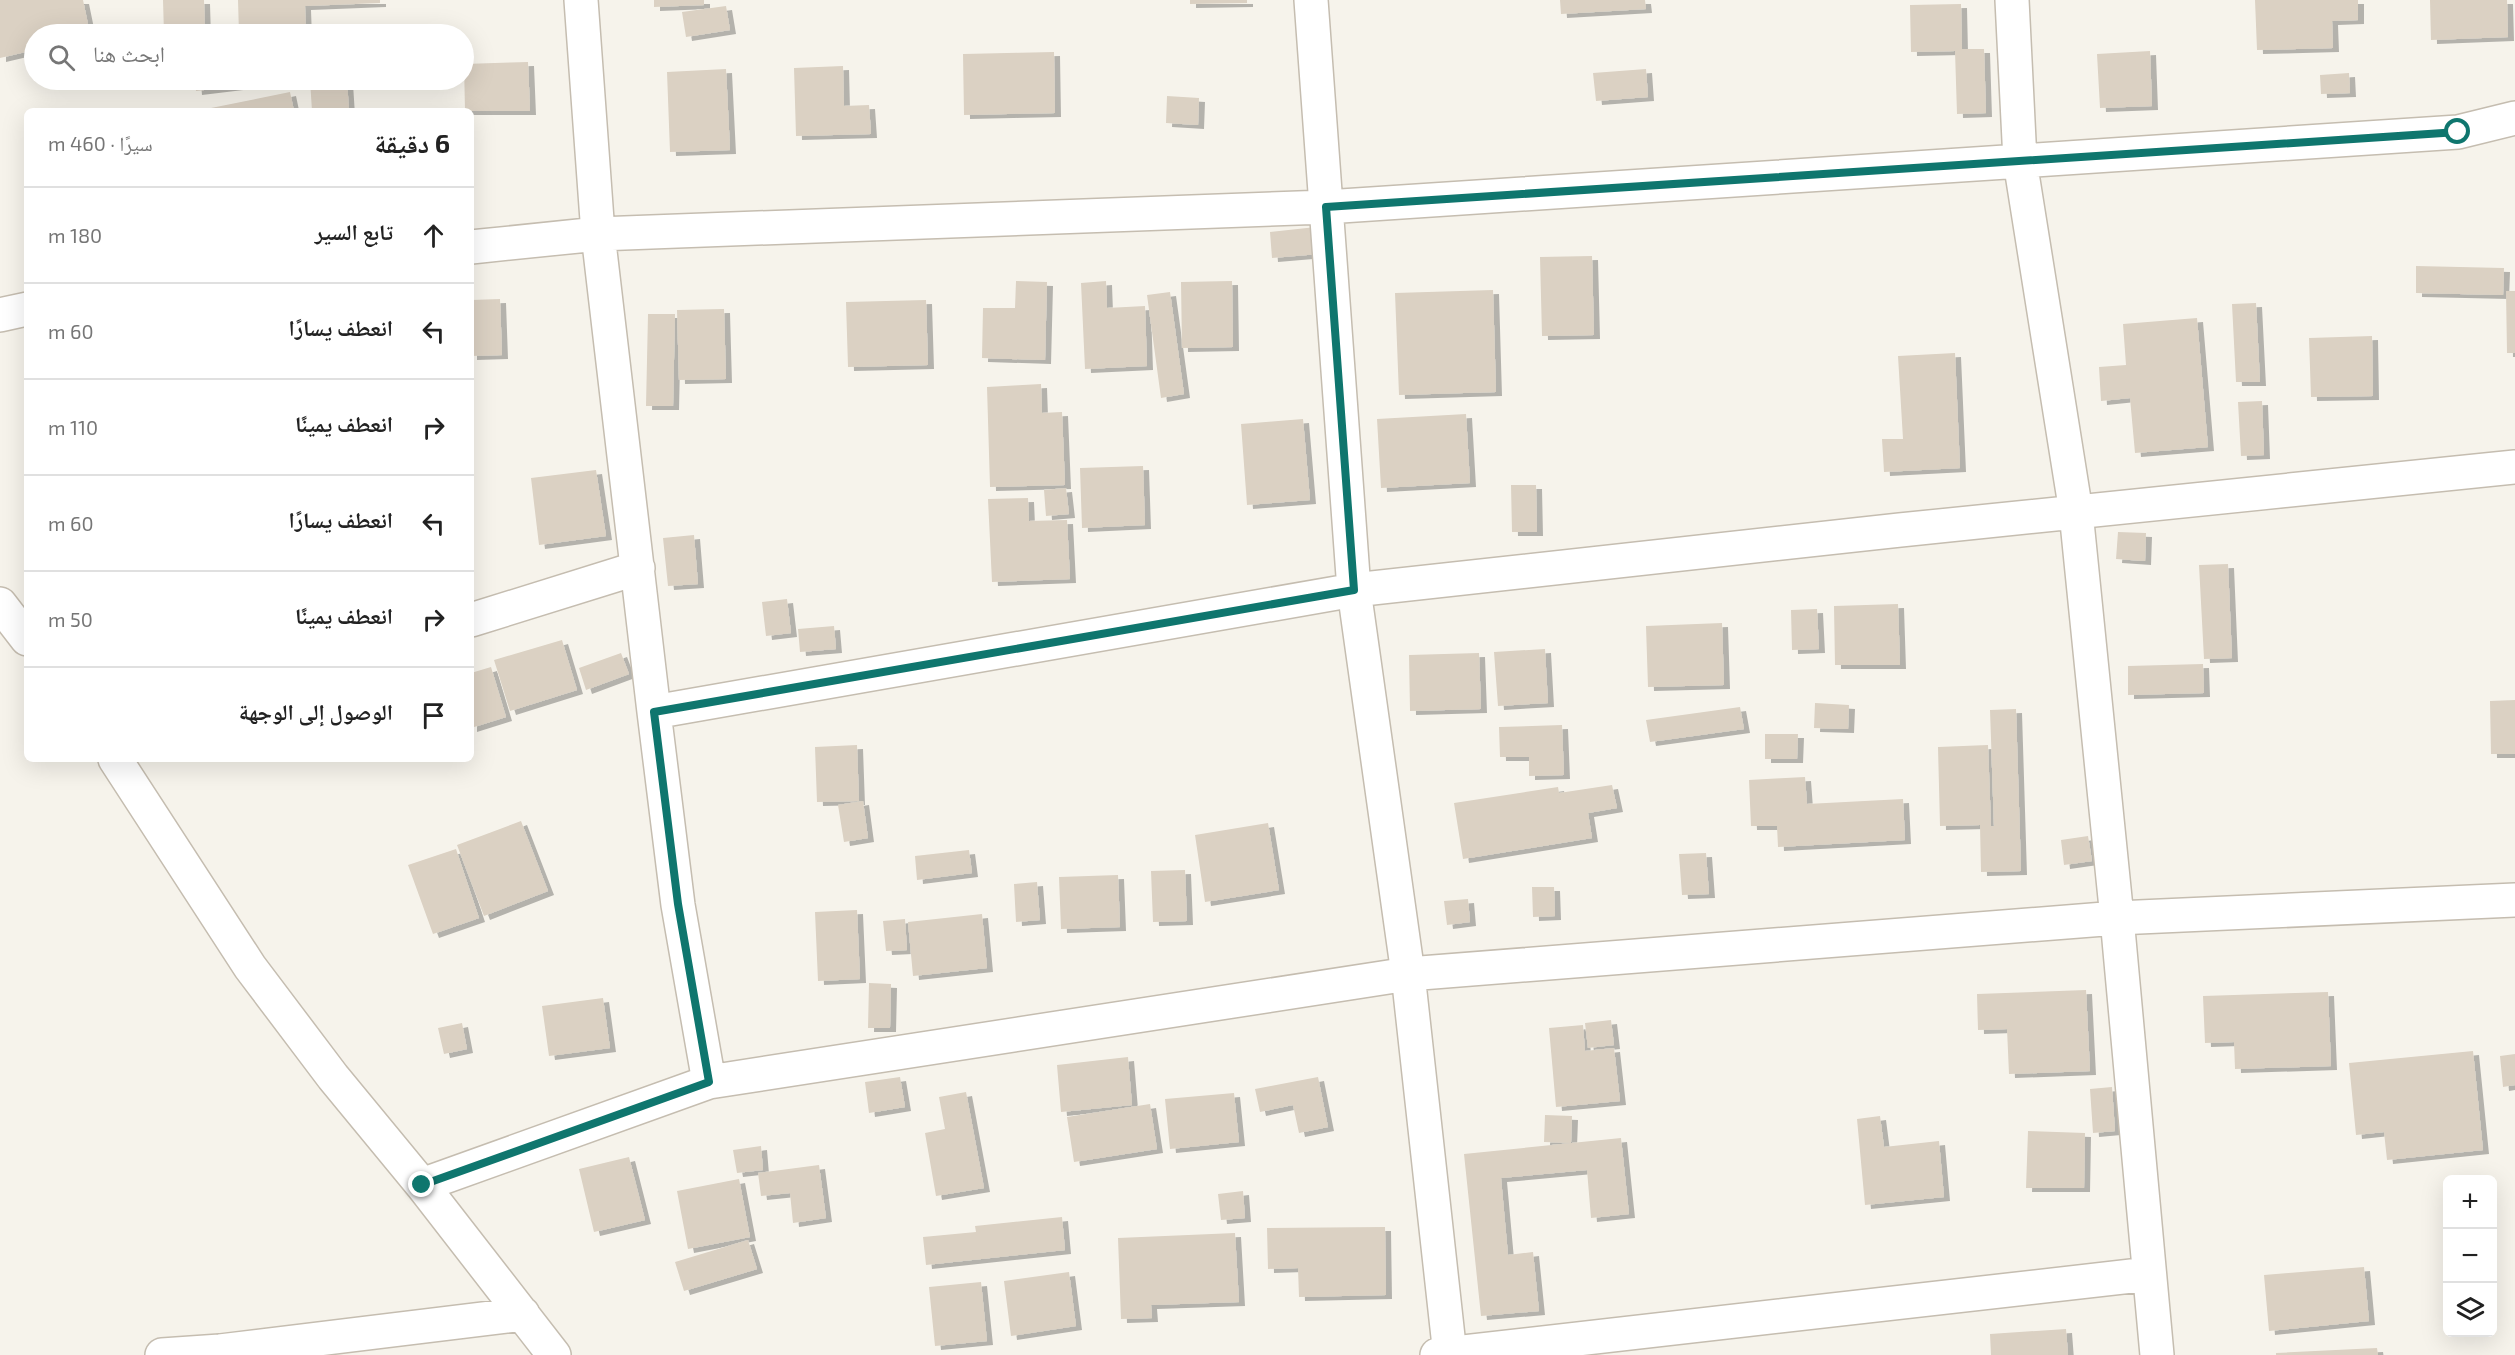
<!DOCTYPE html>
<html lang="ar">
<head>
<meta charset="utf-8">
<style>
  :root { --surface:#fff; --page:#f6f6f6; --text:#222; --muted:#767676; --line:#e0e0e0 }
  body { margin:0; font-family:"Exo 2","Noto Naskh Arabic",sans-serif; background:var(--page); color:var(--text); direction:rtl }
  .controls { position:absolute; right:18px; bottom:18px; display:grid; overflow:hidden; border-radius:9px; box-shadow:0 6px 24px #0002 }
  .controls button { width:54px; height:54px; display:grid; place-items:center; padding:0; border:0; border-bottom:2px solid var(--line); background:var(--surface); color:var(--text); font:30px sans-serif }
  .stop { position:absolute; width:18px; height:18px; margin:-14px; border:4px solid #0f766e; border-radius:50%; background:#fff }
  .stop.end { background:#0f766e; border-color:#fff; box-shadow:0 2px 6px #0008 }
  .list { margin:0; padding:0; list-style:none }
  h2 { display:flex; justify-content:space-between; align-items:center; height:78px; margin:0; padding:0 24px; font-size:26px }
  h2 small { font-size:20px; font-weight:400; color:var(--muted) }
  .list li { display:grid; grid-template-columns:39px 1fr auto; gap:18px; align-items:center; box-sizing:border-box; height:96px; padding:0 24px; border-top:2px solid var(--line) }
  .list b { display:block; font-size:22px; white-space:nowrap }
  .list em { font-size:20px; font-style:normal; color:var(--muted) }
  .icon { flex:none; width:33px; height:33px; fill:none; stroke:currentColor; stroke-width:2; stroke-linecap:round; stroke-linejoin:round }
  .map { position:relative; flex:none; width:2515px; height:1355px; overflow:hidden; direction:ltr }
  .search { position:absolute; background:var(--surface); box-shadow:0 6px 24px #0002; left:24px; top:24px; width:450px; height:66px; display:flex; align-items:center; gap:15px; box-sizing:border-box; padding:0 21px; border-radius:33px; color:var(--muted); font-size:22px }
  .panel { position:absolute; background:var(--surface); box-shadow:0 6px 24px #0002; left:24px; top:108px; width:450px; height:654px; border-radius:9px; direction:rtl }
  .map>svg:first-child { display:block }
  .building { fill:#dbd1c3; filter:url(#shadow) }
  .lines { fill:none; stroke-linecap:round; stroke-linejoin:round }
  .street-casing { stroke:#c5bdb0; stroke-width:36 }
  .street { stroke:#fff; stroke-width:33 }
  .route { stroke:#0f766e; stroke-width:8 }
</style>
</head>
<body>
<div class="map">
<svg width="2515" height="1355" viewBox="0 0 2515 1355">
  <defs>
    <filter id="shadow"><feDropShadow dx="6" dy="4" stdDeviation="0" flood-color="#0004"/></filter>
  </defs>
  <rect width="100%" height="100%" fill="#f6f3eb"/>
  <path class="building" d="M 0,0 L 83,0 L 90,34 L 34,34 L 34,50 L 0,58 Z
    M 163,0 L 204,0 L 205,34 L 164,34 Z
    M 238,0 L 380,0 L 380,3 L 305,6 L 306,34 L 239,34 Z
    M 654,0 L 704,0 L 704,5 L 654,7 Z
    M 1190,0 L 1247,0 L 1247,3 L 1190,4 Z
    M 1560,0 L 1645,0 L 1646,9 L 1561,14 Z
    M 2255,0 L 2358,0 L 2358,20 L 2332,21 L 2333,48 L 2257,50 Z
    M 2430,0 L 2507,0 L 2508,37 L 2431,40 Z
    M 1961,4 L 1962,49 L 1984,49 L 1986,113 L 1957,114 L 1955,51 L 1911,52 L 1910,5 Z
    M 726,6 L 730,30 L 686,37 L 682,12 Z
    M 2150,51 L 2152,106 L 2100,108 L 2097,54 Z
    M 1054,52 L 1055,113 L 964,115 L 963,54 Z
    M 528,62 L 530,111 L 465,111 L 464,64 Z
    M 843,66 L 844,106 L 869,105 L 871,134 L 796,136 L 794,68 Z
    M 726,69 L 730,150 L 670,152 L 667,72 Z
    M 1646,69 L 1648,97 L 1596,101 L 1593,73 Z
    M 2349,73 L 2350,93 L 2321,94 L 2320,75 Z
    M 195,80 L 262,80 L 262,83 L 196,91 Z
    M 310,80 L 347,80 L 349,111 L 312,111 Z
    M 290,92 L 294,111 L 201,111 L 201,110 Z
    M 1167,96 L 1199,98 L 1198,125 L 1166,123 Z
    M 1316,227 L 1319,254 L 1272,258 L 1270,232 Z
    M 1592,256 L 1594,335 L 1542,336 L 1540,257 Z
    M 2416,266 L 2504,268 L 2503,295 L 2416,293 Z
    M 1016,281 L 1047,282 L 1045,360 L 982,358 L 983,308 L 1015,308 Z
    M 1106,281 L 1107,308 L 1145,306 L 1147,366 L 1085,369 L 1081,283 Z
    M 1232,281 L 1233,347 L 1182,348 L 1181,282 Z
    M 1493,290 L 1496,392 L 1399,395 L 1395,293 Z
    M 2506,291 L 2515,291 L 2515,353 L 2507,353 Z
    M 1170,292 L 1184,394 L 1161,398 L 1147,295 Z
    M 500,299 L 502,355 L 471,356 L 471,300 Z
    M 926,300 L 928,365 L 848,367 L 846,302 Z
    M 2256,303 L 2260,382 L 2236,382 L 2232,304 Z
    M 724,309 L 726,379 L 679,380 L 677,310 Z
    M 648,314 L 675,314 L 673,406 L 646,406 Z
    M 2197,318 L 2208,447 L 2135,453 L 2130,398 L 2101,401 L 2099,367 L 2126,365 L 2123,324 Z
    M 2372,336 L 2373,396 L 2311,397 L 2309,338 Z
    M 1955,353 L 1960,468 L 1884,472 L 1882,439 L 1903,439 L 1898,356 Z
    M 1041,384 L 1042,413 L 1062,412 L 1065,485 L 990,487 L 987,387 Z
    M 2262,401 L 2264,455 L 2241,456 L 2238,402 Z
    M 1466,414 L 1470,483 L 1381,488 L 1377,419 Z
    M 1303,419 L 1310,500 L 1247,505 L 1241,424 Z
    M 1143,466 L 1145,525 L 1082,528 L 1080,468 Z
    M 596,470 L 606,536 L 539,545 L 531,478 Z
    M 1511,485 L 1536,485 L 1537,532 L 1512,532 Z
    M 1066,488 L 1069,514 L 1046,516 L 1044,490 Z
    M 1028,498 L 1029,521 L 1067,520 L 1070,579 L 992,582 L 988,499 Z
    M 2118,532 L 2146,533 L 2145,561 L 2116,559 Z
    M 694,535 L 698,584 L 668,586 L 663,538 Z
    M 2228,564 L 2232,658 L 2204,659 L 2199,565 Z
    M 787,599 L 791,633 L 766,636 L 762,602 Z
    M 1898,604 L 1900,665 L 1835,665 L 1834,606 Z
    M 1817,609 L 1819,649 L 1792,650 L 1791,610 Z
    M 1722,623 L 1724,685 L 1648,687 L 1646,626 Z
    M 834,626 L 836,649 L 800,652 L 798,629 Z
    M 562,640 L 577,690 L 510,711 L 494,660 Z
    M 1545,649 L 1548,703 L 1498,706 L 1494,652 Z
    M 621,653 L 629,674 L 586,690 L 579,668 Z
    M 1479,653 L 1481,709 L 1410,711 L 1409,655 Z
    M 2203,664 L 2204,693 L 2128,695 L 2128,666 Z
    M 491,667 L 506,717 L 471,728 L 471,673 Z
    M 2515,700 L 2515,754 L 2491,754 L 2490,701 Z
    M 1815,703 L 1849,705 L 1848,729 L 1814,728 Z
    M 1740,707 L 1744,729 L 1650,742 L 1646,720 Z
    M 2016,709 L 2021,871 L 1981,872 L 1980,825 L 1940,826 L 1938,747 L 1988,745 L 1991,826 L 1994,826 L 1990,710 Z
    M 1562,725 L 1564,775 L 1529,776 L 1529,757 L 1500,757 L 1499,727 Z
    M 1765,734 L 1798,734 L 1797,759 L 1765,759 Z
    M 857,745 L 859,801 L 817,802 L 815,747 Z
    M 1805,777 L 1807,804 L 1903,799 L 1905,840 L 1778,847 L 1777,826 L 1751,826 L 1749,780 Z
    M 1612,785 L 1617,808 L 1588,813 L 1592,838 L 1463,859 L 1454,803 L 1558,787 L 1559,793 Z
    M 863,801 L 868,838 L 844,842 L 838,805 Z
    M 521,821 L 548,891 L 484,916 L 457,845 Z
    M 1268,823 L 1279,890 L 1205,902 L 1195,835 Z
    M 2088,836 L 2092,861 L 2064,865 L 2061,840 Z
    M 456,849 L 479,918 L 433,934 L 408,865 Z
    M 969,850 L 972,873 L 917,880 L 915,856 Z
    M 1706,853 L 1709,894 L 1682,895 L 1679,854 Z
    M 1185,870 L 1187,921 L 1153,922 L 1151,871 Z
    M 1118,875 L 1120,927 L 1061,929 L 1059,877 Z
    M 1037,882 L 1040,920 L 1016,922 L 1014,884 Z
    M 1532,887 L 1554,887 L 1555,916 L 1533,917 Z
    M 1468,899 L 1470,922 L 1447,925 L 1444,901 Z
    M 857,910 L 860,979 L 818,981 L 815,912 Z
    M 982,914 L 987,968 L 913,976 L 908,922 Z
    M 905,919 L 907,950 L 886,951 L 883,921 Z
    M 869,983 L 891,984 L 890,1028 L 868,1028 Z
    M 2086,990 L 2090,1071 L 2009,1074 L 2007,1029 L 1978,1030 L 1977,994 Z
    M 2328,992 L 2331,1066 L 2235,1069 L 2234,1042 L 2205,1043 L 2203,996 Z
    M 603,998 L 610,1048 L 549,1056 L 542,1006 Z
    M 1611,1020 L 1614,1045 L 1588,1048 L 1585,1023 Z
    M 462,1023 L 467,1049 L 444,1054 L 438,1028 Z
    M 1583,1025 L 1585,1051 L 1614,1048 L 1620,1101 L 1556,1107 L 1549,1028 Z
    M 2473,1051 L 2483,1150 L 2387,1160 L 2384,1132 L 2356,1135 L 2349,1063 Z
    M 2515,1054 L 2515,1085 L 2503,1087 L 2500,1056 Z
    M 1128,1057 L 1132,1105 L 1061,1112 L 1057,1065 Z
    M 900,1077 L 905,1107 L 869,1113 L 865,1082 Z
    M 1318,1077 L 1328,1127 L 1299,1133 L 1293,1105 L 1260,1112 L 1255,1089 Z
    M 2112,1087 L 2115,1131 L 2093,1133 L 2090,1089 Z
    M 966,1092 L 984,1188 L 936,1196 L 925,1133 L 945,1129 L 939,1097 Z
    M 1234,1093 L 1239,1142 L 1170,1149 L 1165,1099 Z
    M 1150,1104 L 1157,1149 L 1074,1162 L 1067,1117 Z
    M 1545,1115 L 1572,1116 L 1571,1143 L 1544,1142 Z
    M 1880,1116 L 1884,1147 L 1939,1141 L 1944,1197 L 1865,1205 L 1857,1119 Z
    M 2028,1131 L 2085,1133 L 2084,1188 L 2026,1188 Z
    M 1621,1138 L 1629,1214 L 1591,1218 L 1587,1170 L 1501,1178 L 1508,1255 L 1533,1252 L 1539,1311 L 1481,1316 L 1464,1154 Z
    M 761,1146 L 763,1170 L 737,1173 L 733,1150 Z
    M 629,1157 L 645,1220 L 594,1232 L 579,1169 Z
    M 819,1165 L 826,1218 L 793,1223 L 790,1193 L 761,1196 L 758,1173 Z
    M 739,1179 L 750,1237 L 688,1249 L 677,1191 Z
    M 1243,1191 L 1245,1218 L 1221,1220 L 1218,1194 Z
    M 1062,1217 L 1065,1250 L 926,1265 L 923,1237 L 976,1232 L 975,1226 Z
    M 1385,1227 L 1386,1295 L 1299,1297 L 1298,1268 L 1268,1269 L 1267,1228 Z
    M 1235,1233 L 1239,1302 L 1151,1305 L 1152,1318 L 1121,1319 L 1118,1238 Z
    M 748,1240 L 757,1269 L 684,1291 L 675,1262 Z
    M 2364,1267 L 2369,1321 L 2269,1331 L 2264,1275 Z
    M 1069,1272 L 1076,1326 L 1011,1336 L 1004,1281 Z
    M 981,1282 L 987,1341 L 935,1346 L 929,1287 Z
    M 2066,1329 L 2068,1355 L 1991,1355 L 1990,1334 Z
    M 2377,1348 L 2378,1355 L 2276,1355 L 2276,1353 Z"/>
  <g class="lines">
    <g class="street-casing">
      <path id="street" d="M 581,0 L 598,234 L 654,712 L 678,905 L 709,1082
        M 1311,0 L 1354,590 L 1408,974 L 1450,1355
        M 2012,0 L 2020,161 L 2076,512 L 2117,918 L 2157,1355
        M 471,247 L 598,234 L 1326,207 L 2458,132 L 2515,118
        M 0,315 L 27,309
        M 0,604 L 27,639
        M 471,620 L 638,568
        M 654,712 L 1354,590 L 1900,530 L 2515,467
        M 115,759 L 250,967 L 333,1077 L 422,1185 L 554,1355
        M 422,1185 L 709,1082 L 1408,974 L 2117,918 L 2515,900
        M 162,1355 L 220,1351 L 523,1314
        M 1437,1355 L 2149,1274"/>
    </g>
    <use href="#street" class="street"/>
  </g>
  <g class="lines">
    <path class="route" d="M 422,1185 L 709,1082 L 678,904 L 654,712 L 1354,590 L 1326,207 L 2458,132"/>
  </g>
</svg>
<div class="controls">
<button>+</button>
<button>−</button>
<button><svg class="icon" aria-label="layers" viewBox="0 0 24 24"><path d="M12 4l9 5-9 5-9-5zM3 14l9 5 9-5"/></svg></button>
</div>
<div class="stop" style="left:2458px;top:132px"></div>
<div class="stop end" style="left:422px;top:1185px"></div>
<div class="search"><svg class="icon" aria-label="search" viewBox="0 0 24 24"><circle cx="10" cy="10" r="6"/><path d="M15 15l6 6"/></svg>ابحث هنا</div>
<section class="panel">
<h2>6 دقيقة<small>سيرًا · 460 m</small></h2>
<ul class="list">
<li><svg class="icon" aria-label="ahead" viewBox="0 0 24 24"><path d="M12 20V5M6 11l6-6 6 6"/></svg><div><b>تابع السير</b></div><em>180 m</em></li>
<li><svg class="icon" aria-label="left" viewBox="0 0 24 24"><path d="M17 20v-9H6M10 6l-5 5 5 5"/></svg><div><b>انعطف يسارًا</b></div><em>60 m</em></li>
<li><svg class="icon" aria-label="right" viewBox="0 0 24 24"><path d="M7 20v-9h11M14 6l5 5-5 5"/></svg><div><b>انعطف يمينًا</b></div><em>110 m</em></li>
<li><svg class="icon" aria-label="left" viewBox="0 0 24 24"><path d="M17 20v-9H6M10 6l-5 5 5 5"/></svg><div><b>انعطف يسارًا</b></div><em>60 m</em></li>
<li><svg class="icon" aria-label="right" viewBox="0 0 24 24"><path d="M7 20v-9h11M14 6l5 5-5 5"/></svg><div><b>انعطف يمينًا</b></div><em>50 m</em></li>
<li><svg class="icon" aria-label="arrive" viewBox="0 0 24 24"><path d="M6 21V4h12l-3 4 3 4H6"/></svg><div><b>الوصول إلى الوجهة</b></div></li>
</ul>
</section>
</div>
</body>
</html>
